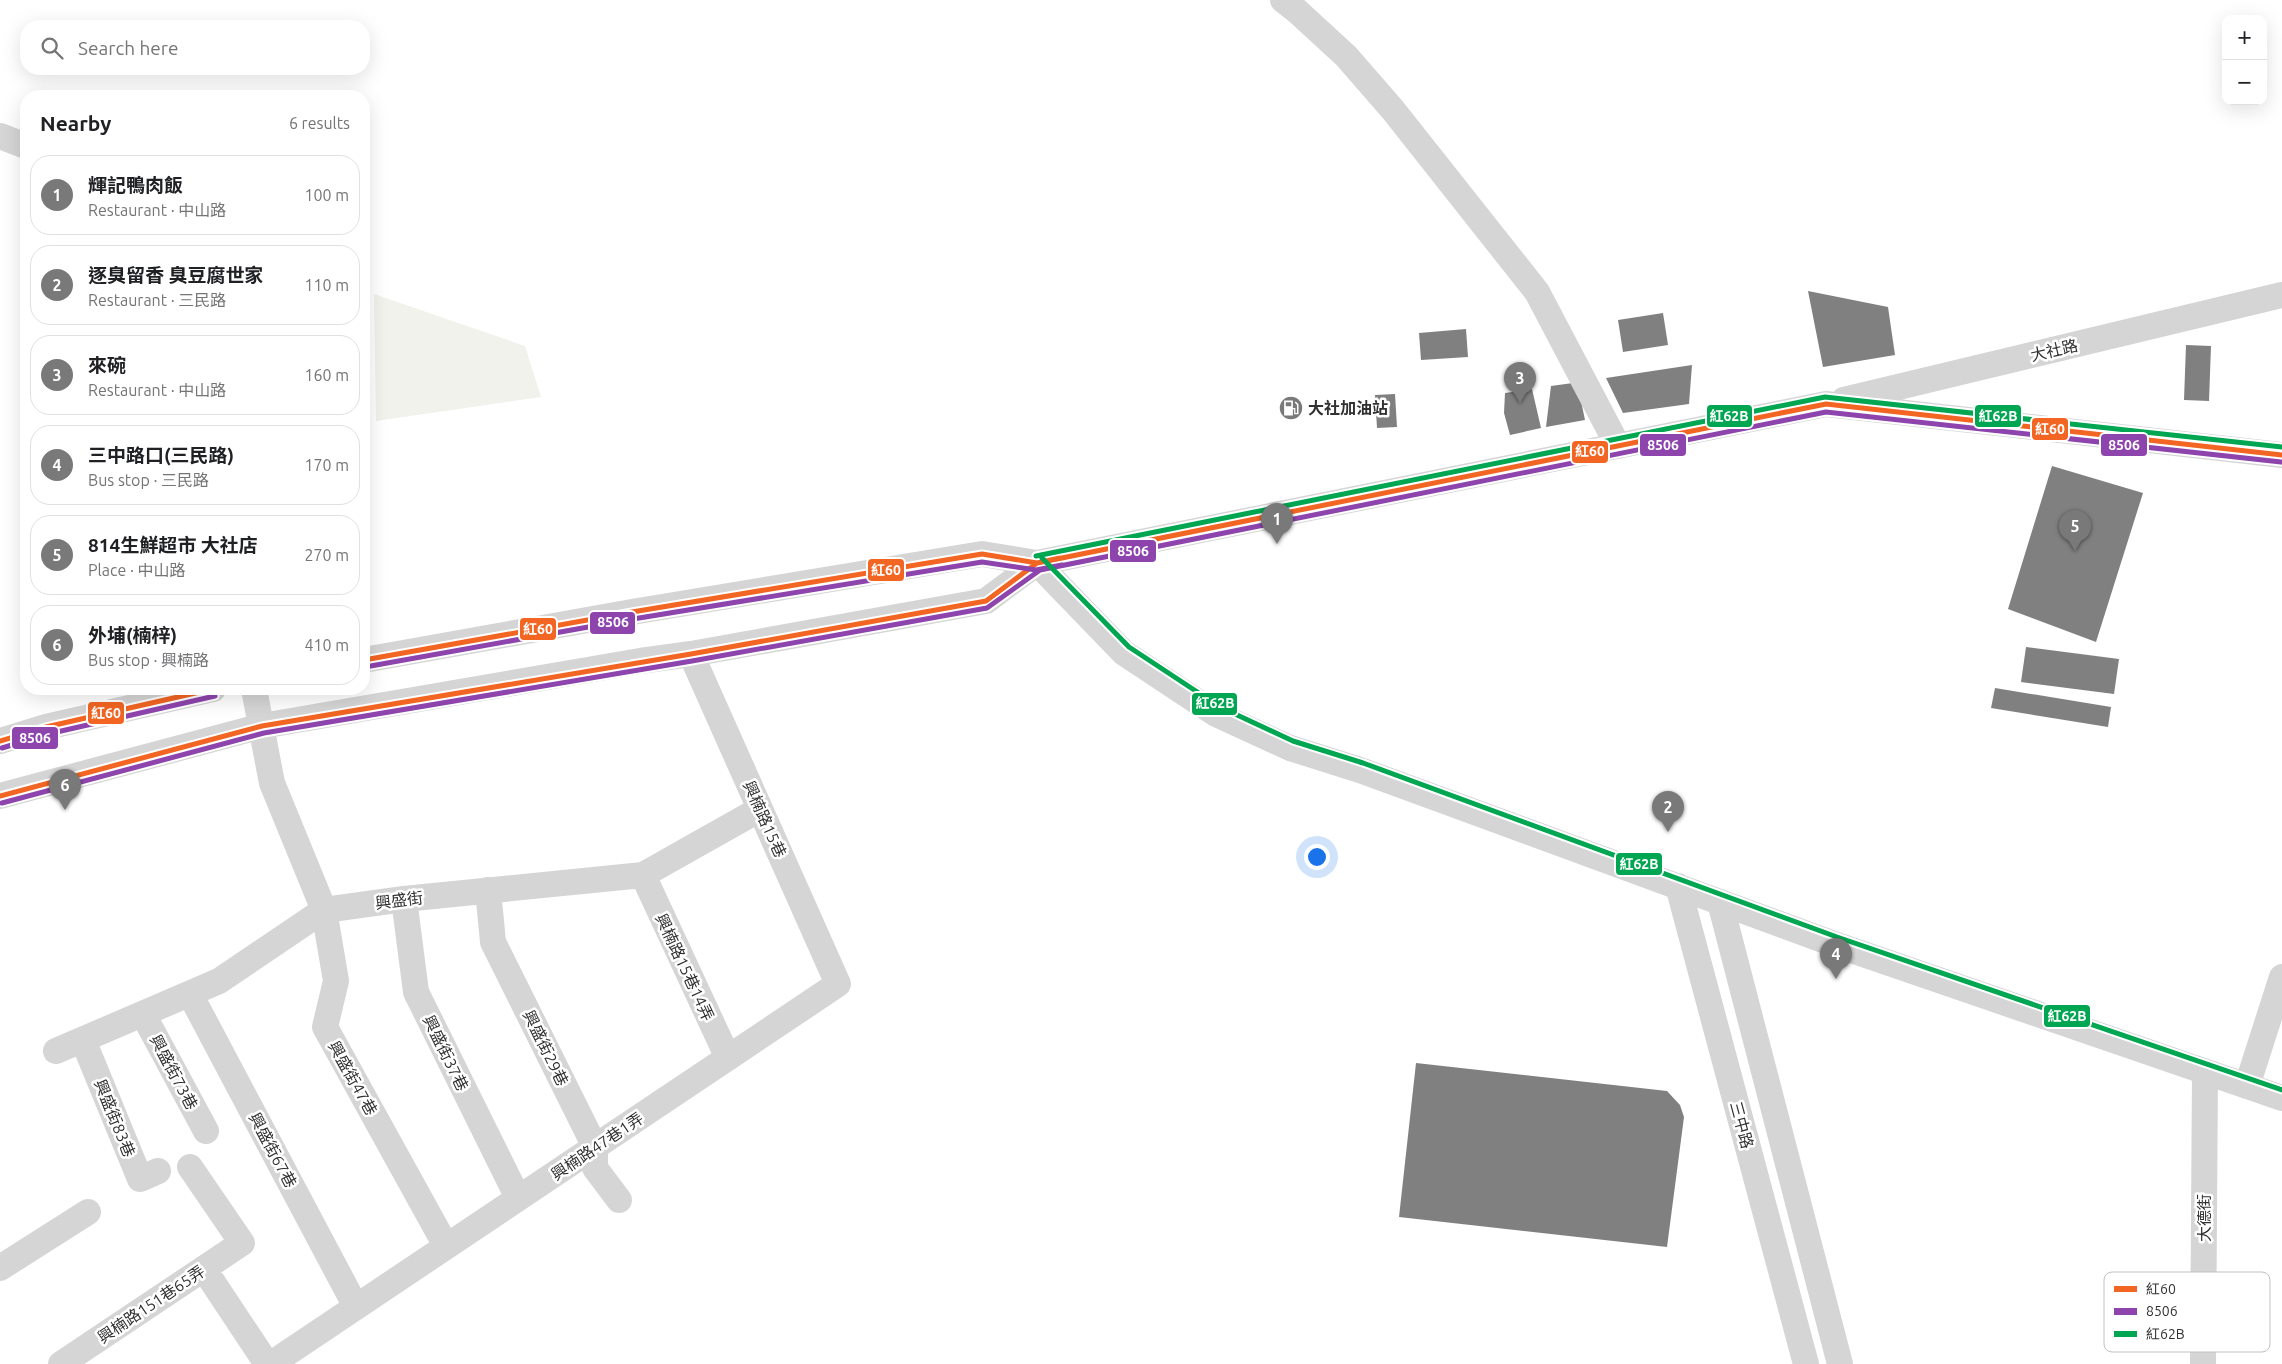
<!DOCTYPE html>
<html lang="en">
<head>
<meta charset="utf-8">
<style>
  :root { --surface:#fff; --page:#f6f6f6; --text:#202124; --muted:#757577; --line:#e0e0e0; --accent:#797979 }
  body { margin:0; font-family:Ubuntu,"Noto Sans TC",sans-serif; background:var(--page); color:var(--text) }
  .controls { position:absolute; right:15px; top:15px; display:grid; overflow:hidden; border-radius:10px; box-shadow:0 5px 20px #0002 }
  .controls button { width:45px; height:45px; display:grid; place-items:center; padding:0; border:0; border-bottom:1px solid var(--line); background:var(--surface); color:var(--text); font:25px sans-serif }
  .you { position:absolute; left:1316px; top:856px; width:18px; height:18px; margin:-12px; border:4px solid #fff; border-radius:50%; background:#1a73e8; box-shadow:0 0 0 8px #1a73e833 }
  .badge { display:grid; place-items:center; width:32px; height:32px; border-radius:50%; background:var(--accent); color:#fff; font-size:16px; font-weight:700 }
  .pin { position:absolute; translate:-50% -41px; filter:drop-shadow(0 1px 2px #0008) }
  .pin::after { content:''; position:absolute; top:26px; width:18px; height:15px; background:inherit; clip-path:polygon(0 0,100% 0,50% 100%) }
  .list { margin:0; padding:0; list-style:none }
  h2 { display:flex; justify-content:space-between; align-items:center; height:65px; margin:0; padding:0 20px; font-size:21px }
  h2 small { font-size:16px; font-weight:400; color:var(--muted) }
  .list li { display:grid; grid-template-columns:32px 1fr auto; gap:15px; align-items:center; box-sizing:border-box; height:80px; margin:0 10px 10px; padding:0 10px; border:1px solid var(--line); border-radius:20px }
  .list b { display:block; font-size:19px; white-space:nowrap }
  .list p { margin:0; font-size:16px; white-space:nowrap; color:var(--muted) }
  .list em { font-size:16px; font-style:normal; color:var(--muted) }
  .icon { flex:none; width:28px; height:28px; fill:none; stroke:currentColor; stroke-width:2; stroke-linecap:round; stroke-linejoin:round }
  .map { position:relative; flex:none; width:2282px; height:1364px; overflow:hidden }
  .search { position:absolute; background:var(--surface); box-shadow:0 5px 20px #0002; left:20px; top:20px; width:350px; height:55px; display:flex; align-items:center; gap:12px; box-sizing:border-box; padding:0 18px; border-radius:20px; color:var(--muted); font-size:19px }
  .panel { position:absolute; background:var(--surface); box-shadow:0 5px 20px #0002; left:20px; top:90px; width:350px; height:605px; border-radius:20px }
  .map>svg:first-child { display:block }
  .green { fill:#f0f2eb }
  .building { fill:#808080 }
  .lines { fill:none; stroke-linecap:round; stroke-linejoin:round }
  .minor { stroke:#d5d5d5; stroke-width:26 }
  .bus-1-casing { stroke:#fff; stroke-width:9 }
  .bus-2-casing { stroke:#fff; stroke-width:9 }
  .bus-3-casing { stroke:#fff; stroke-width:9 }
  .bus-1 { stroke:#f26522; stroke-width:5 }
  .bus-2 { stroke:#8e44ad; stroke-width:5 }
  .bus-3 { stroke:#00a651; stroke-width:5 }
  .labels { text-anchor:middle; stroke-width:5; stroke-linejoin:round; paint-order:stroke }
  .street-label { font-size:16px; fill:#313131; stroke:#fff }
  .poi-label { font-size:16px; font-weight:bold; fill:#313131; stroke:#fff; text-anchor:start }
  .key { fill:#fff; stroke:#c1c1c1; stroke-width:1 }
  .key-label { font-size:14px; fill:#313131 }
  .line-badge { stroke:#fff; stroke-width:2 }
  .badge-label { font-size:14px; text-anchor:middle; font-weight:bold; fill:#fff }
</style>
</head>
<body>
<div class="map">
<svg width="2282" height="1364" viewBox="0 0 2282 1364">
  <rect width="100%" height="100%" fill="#fff"/>
  <path class="green" d="M 374,294 L 525,346 L 541,397 L 376,421 Z"/>
  <path class="building" d="M 21,254 L 26,254 L 26,323 L 22,323 Z
    M 1808,291 L 1888,307 L 1895,355 L 1823,367 Z
    M 1663,313 L 1668,345 L 1623,352 L 1618,320 Z
    M 1466,329 L 1468,357 L 1421,360 L 1419,333 Z
    M 2186,345 L 2211,346 L 2209,401 L 2184,400 Z
    M 1692,365 L 1689,404 L 1623,413 L 1606,378 Z
    M 1573,383 L 1580,396 L 1585,420 L 1546,427 L 1551,386 Z
    M 1532,389 L 1541,428 L 1510,435 L 1504,413 L 1505,393 Z
    M 1395,394 L 1397,427 L 1377,428 L 1375,395 Z
    M 2052,466 L 2143,493 L 2096,642 L 2008,609 Z
    M 2026,647 L 2119,659 L 2114,694 L 2021,682 Z
    M 1995,688 L 2111,707 L 2108,727 L 1991,708 Z
    M 1416,1063 L 1667,1091 L 1680,1105 L 1684,1117 L 1667,1247 L 1399,1217 Z"/>
  <g class="lines">
    <path class="minor" d="M 1283,0 L 1297,11 L 1346,56 L 1393,110 L 1537,292 L 1618,446
      M 0,136 L 26,146
      M 1844,400 L 2282,295
      M 1037,563 L 1124,653 L 1216,714 L 1290,748 L 1360,770 L 1834,944 L 2282,1098
      M 364,660 L 632,612 L 982,554 L 1037,563 L 1826,404 L 2282,455
      M 254,689 L 272,783 L 324,910 L 336,981 L 325,1027 L 446,1246
      M 0,741 L 46,727 L 213,689
      M 0,796 L 262,726 L 640,661 L 691,654 L 986,601 L 1037,563
      M 643,875 L 728,1058
      M 1678,886 L 1806,1364
      M 488,890 L 493,942 L 595,1147 L 595,1168 L 619,1200
      M 404,899 L 416,992 L 518,1198
      M 1720,902 L 1840,1364
      M 190,994 L 356,1307
      M 143,1014 L 206,1131
      M 83,1040 L 140,1179 L 158,1171
      M 56,1051 L 219,981 L 324,910 L 404,899 L 643,875 L 760,809
      M 2247,1086 L 2282,977
      M 0,1268 L 88,1212
      M 204,1269 L 267,1364
      M 61,1364 L 242,1243 L 190,1167
      M 271,1364 L 838,984 L 691,654
      M 2203,1364 L 2205,1072"/>
    <g class="bus-1-casing">
      <path id="bus-1" d="M 364,660 L 632,612 L 982,554 L 1037,563 L 1060,558
        M 0,741 L 46,727 L 213,689
        M 0,796 L 262,726 L 691,654 L 986,601 L 1037,563 L 1826,404 L 2282,455"/>
    </g>
    <g class="bus-2-casing">
      <path id="bus-2" d="M 365,667 L 633,619 L 982,562 L 1036,570 L 1062,565
        M 2,748 L 48,734 L 215,696
        M 2,803 L 264,733 L 692,661 L 987,608 L 1040,570 L 1826,412 L 2281,462"/>
    </g>
    <g class="bus-3-casing">
      <path id="bus-3" d="M 1036,556 L 1825,397 L 2282,447
        M 1042,558 L 1129,647 L 1220,707 L 1293,741 L 1363,763 L 1837,937 L 2282,1090"/>
    </g>
    <use href="#bus-1" class="bus-1"/>
    <use href="#bus-2" class="bus-2"/>
    <use href="#bus-3" class="bus-3"/>
  </g>
  <defs>
    <g id="fuel-disc" transform="scale(1.25)"><circle r="9.5" fill="#797979" stroke="#fff"/><path d="M-5.5-6h7V0h2V4h1.3V-2.5L3-4.5l.8-.8L6-3V5H2.5V1h-1V6h-7ZM-4.2-4.7v3.2H.2V-4.7Z" fill="#fff"/></g>
  </defs>
  <g fill-rule="evenodd">
    <use href="#fuel-disc" x="1291" y="408"/>
  </g>
  <g class="labels">
    <g class="street-label">
      <text transform="translate(2054 350) rotate(-13)" y="6">大社路</text>
      <text transform="translate(765 819) rotate(66)" y="6">興楠路15巷</text>
      <text transform="translate(399 900) rotate(-7)" y="6">興盛街</text>
      <text transform="translate(685 967) rotate(65)" y="6">興楠路15巷14弄</text>
      <text transform="translate(546 1048) rotate(64)" y="6">興盛街29巷</text>
      <text transform="translate(446 1053) rotate(64)" y="6">興盛街37巷</text>
      <text transform="translate(174 1072) rotate(62)" y="6">興盛街73巷</text>
      <text transform="translate(353 1078) rotate(61)" y="6">興盛街47巷</text>
      <text transform="translate(115 1118) rotate(68)" y="6">興盛街83巷</text>
      <text transform="translate(1742 1125) rotate(75)" y="6">三中路</text>
      <text transform="translate(597 1146) rotate(-34)" y="6">興楠路47巷1弄</text>
      <text transform="translate(273 1150) rotate(62)" y="6">興盛街67巷</text>
      <text transform="translate(2204 1218) rotate(-90)" y="6">大德街</text>
      <text transform="translate(151 1304) rotate(-34)" y="6">興楠路151巷65弄</text>
    </g>
    <g class="poi-label">
      <text x="1308" y="414">大社加油站</text>
    </g>
  </g>
  <rect x="2104" y="1272" width="166" height="80" rx="8" class="key"/>
  <rect x="2114" y="1286" width="23" height="6" fill="#f26522"/>
  <rect x="2114" y="1308" width="23" height="7" fill="#8e44ad"/>
  <rect x="2114" y="1331" width="23" height="6" fill="#00a651"/>
  <g class="key-label">
    <text x="2146" y="1294">紅60</text>
    <text x="2146" y="1316">8506</text>
    <text x="2146" y="1339">紅62B</text>
  </g>
  <g class="line-badge">
    <rect x="1974" y="404" width="48" height="24" rx="5" fill="#00a651"/>
    <rect x="1706" y="404" width="47" height="24" rx="5" fill="#00a651"/>
    <rect x="2031" y="417" width="38" height="24" rx="5" fill="#f26522"/>
    <rect x="1639" y="433" width="48" height="24" rx="5" fill="#8e44ad"/>
    <rect x="2100" y="433" width="48" height="24" rx="5" fill="#8e44ad"/>
    <rect x="1571" y="440" width="38" height="24" rx="5" fill="#f26522"/>
    <rect x="1109" y="539" width="48" height="24" rx="5" fill="#8e44ad"/>
    <rect x="867" y="558" width="38" height="24" rx="5" fill="#f26522"/>
    <rect x="589" y="611" width="47" height="24" rx="5" fill="#8e44ad"/>
    <rect x="519" y="617" width="38" height="24" rx="5" fill="#f26522"/>
    <rect x="1191" y="692" width="47" height="24" rx="5" fill="#00a651"/>
    <rect x="87" y="701" width="38" height="24" rx="5" fill="#f26522"/>
    <rect x="11" y="726" width="48" height="24" rx="5" fill="#8e44ad"/>
    <rect x="1615" y="852" width="48" height="24" rx="5" fill="#00a651"/>
    <rect x="2043" y="1004" width="48" height="24" rx="5" fill="#00a651"/>
  </g>
  <g class="badge-label">
    <text x="1998" y="421">紅62B</text>
    <text x="1729" y="421">紅62B</text>
    <text x="2050" y="434">紅60</text>
    <text x="1663" y="450">8506</text>
    <text x="2124" y="450">8506</text>
    <text x="1590" y="456">紅60</text>
    <text x="1133" y="556">8506</text>
    <text x="886" y="575">紅60</text>
    <text x="613" y="627">8506</text>
    <text x="538" y="634">紅60</text>
    <text x="1215" y="708">紅62B</text>
    <text x="106" y="718">紅60</text>
    <text x="35" y="743">8506</text>
    <text x="1639" y="869">紅62B</text>
    <text x="2067" y="1021">紅62B</text>
  </g>
</svg>
<div class="controls">
<button>+</button>
<button>−</button>
</div>
<div class="you"></div>
<div class="pin badge" style="left:1277px;top:544px">1</div>
<div class="pin badge" style="left:1668px;top:832px">2</div>
<div class="pin badge" style="left:1520px;top:403px">3</div>
<div class="pin badge" style="left:1836px;top:979px">4</div>
<div class="pin badge" style="left:2075px;top:551px">5</div>
<div class="pin badge" style="left:65px;top:810px">6</div>
<div class="search"><svg class="icon" aria-label="search" viewBox="0 0 24 24"><circle cx="10" cy="10" r="6"/><path d="M15 15l6 6"/></svg>Search here</div>
<section class="panel">
<h2>Nearby<small>6 results</small></h2>
<ul class="list">
<li><span class="badge">1</span><div><b>輝記鴨肉飯</b><p>Restaurant · 中山路</p></div><em>100 m</em></li>
<li><span class="badge">2</span><div><b>逐臭留香 臭豆腐世家</b><p>Restaurant · 三民路</p></div><em>110 m</em></li>
<li><span class="badge">3</span><div><b>來碗</b><p>Restaurant · 中山路</p></div><em>160 m</em></li>
<li><span class="badge">4</span><div><b>三中路口(三民路)</b><p>Bus stop · 三民路</p></div><em>170 m</em></li>
<li><span class="badge">5</span><div><b>814生鮮超市 大社店</b><p>Place · 中山路</p></div><em>270 m</em></li>
<li><span class="badge">6</span><div><b>外埔(楠梓)</b><p>Bus stop · 興楠路</p></div><em>410 m</em></li>
</ul>
</section>
</div>
</body>
</html>
